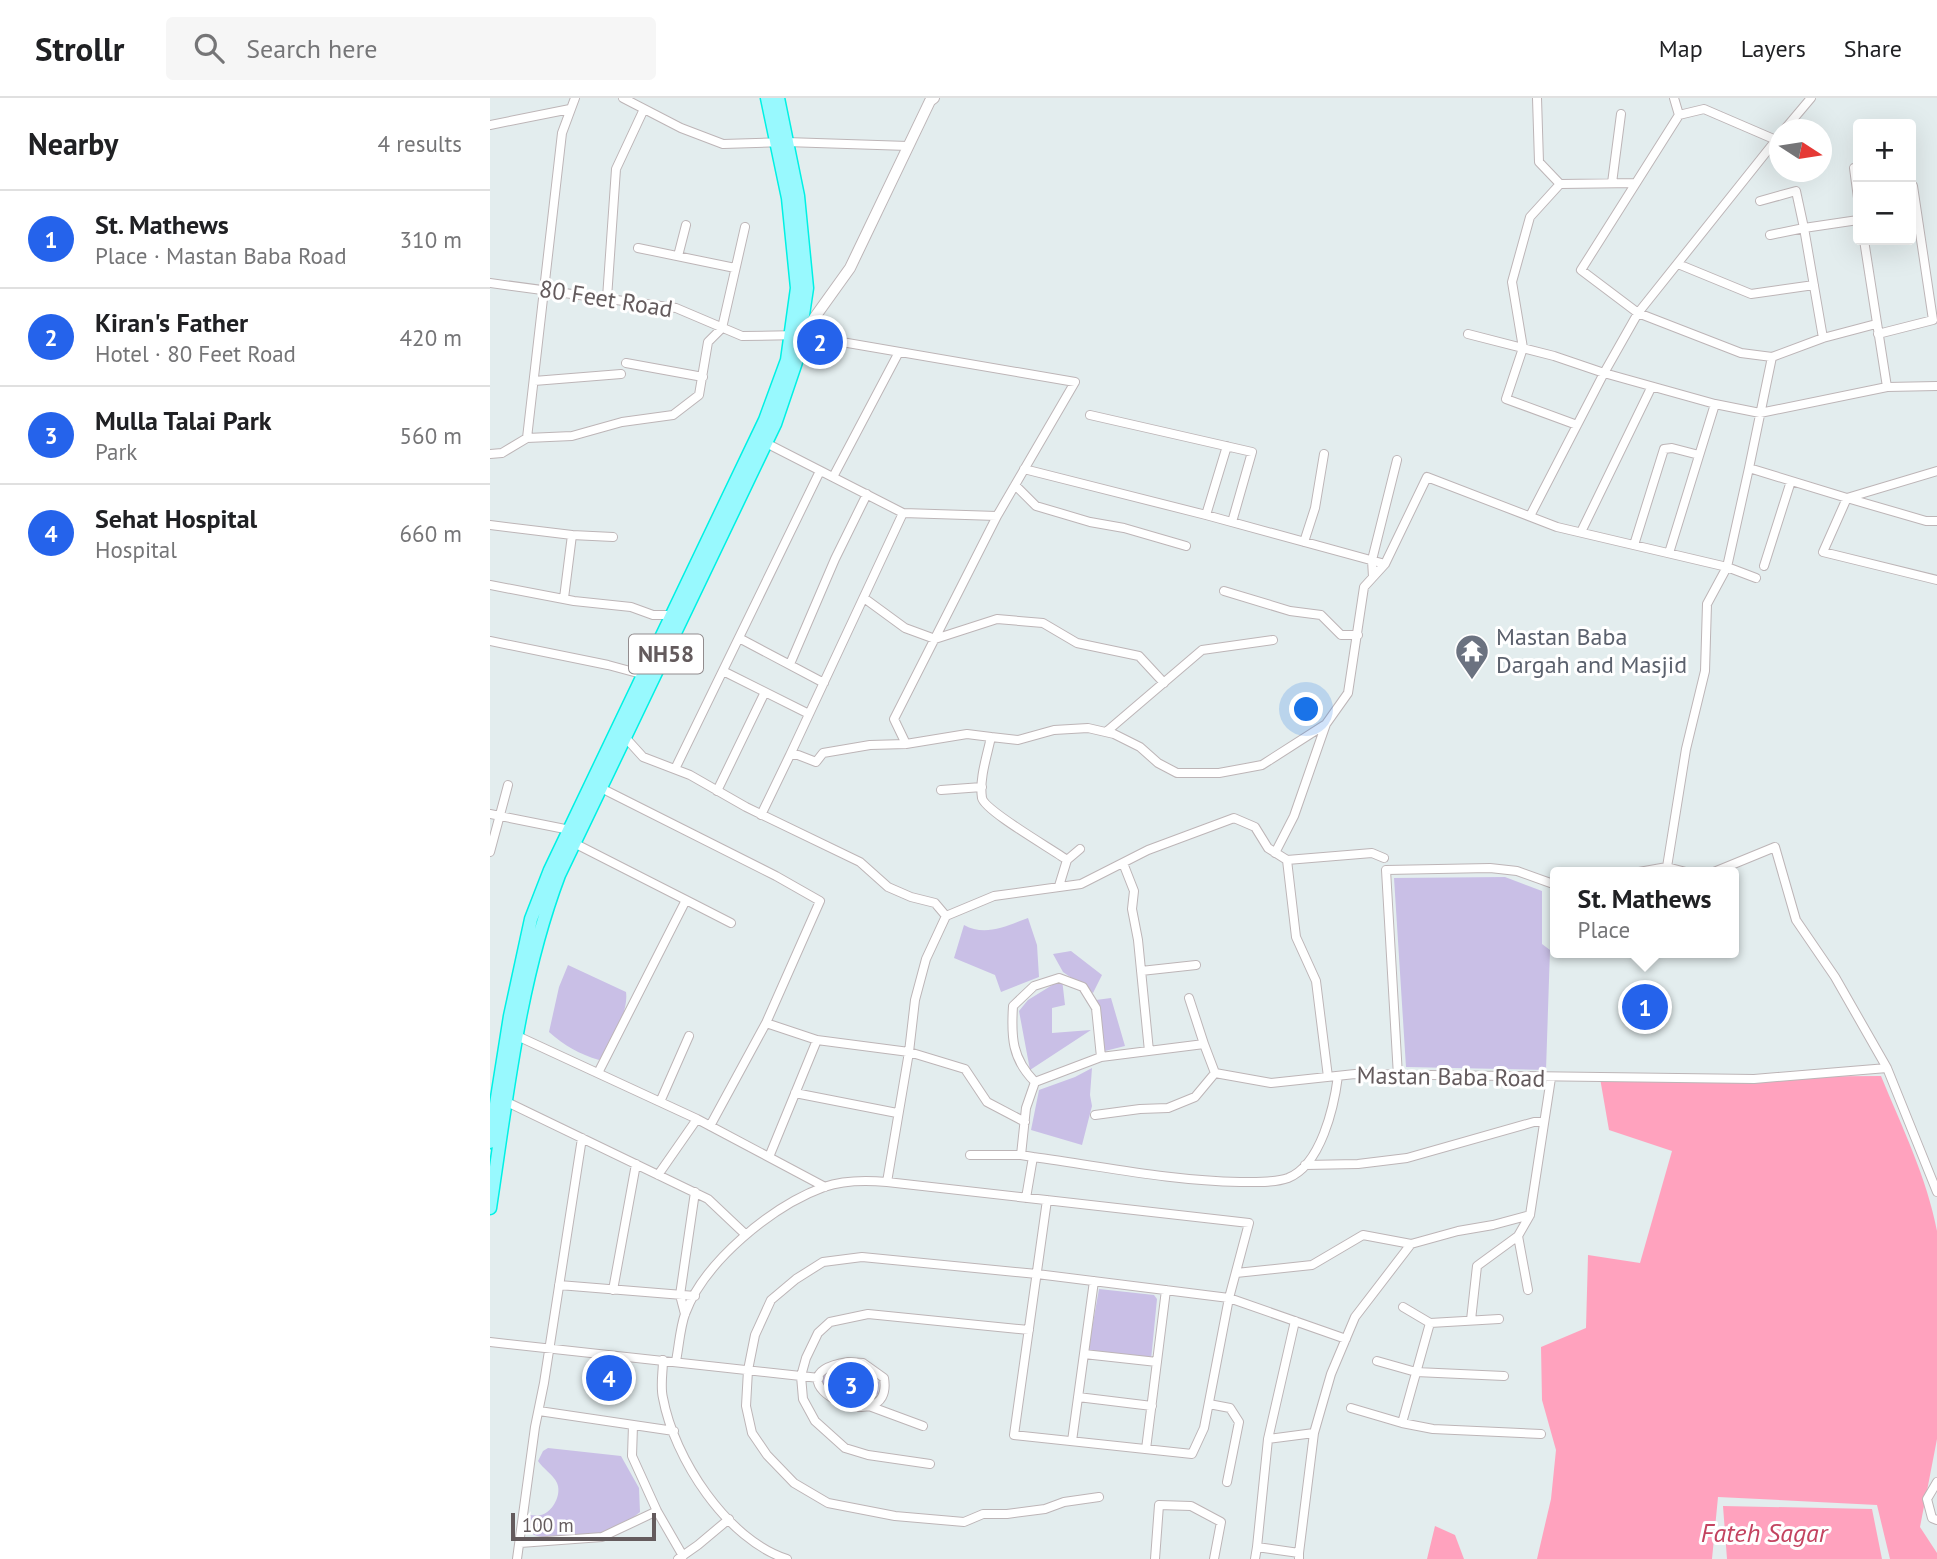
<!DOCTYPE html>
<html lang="en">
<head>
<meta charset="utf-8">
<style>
  :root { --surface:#fff; --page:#f6f6f6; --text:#202124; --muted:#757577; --line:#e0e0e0; --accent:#2563eb }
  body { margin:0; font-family:"PT Sans",sans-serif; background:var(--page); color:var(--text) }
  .controls { position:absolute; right:21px; top:21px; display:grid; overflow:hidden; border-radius:7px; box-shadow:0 7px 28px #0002 }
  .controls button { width:63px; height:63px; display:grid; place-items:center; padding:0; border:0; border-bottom:2px solid var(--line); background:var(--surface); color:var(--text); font:35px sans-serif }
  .compass { position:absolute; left:1279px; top:21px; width:63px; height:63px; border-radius:50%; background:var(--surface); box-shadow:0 7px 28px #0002; rotate:102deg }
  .scale { position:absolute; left:21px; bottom:18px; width:145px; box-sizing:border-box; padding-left:7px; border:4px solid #645b5d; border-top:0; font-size:19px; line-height:24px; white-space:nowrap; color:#645b5d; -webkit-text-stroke:5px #fff; paint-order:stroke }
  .you { position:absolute; left:817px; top:612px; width:24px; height:24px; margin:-18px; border:5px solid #fff; border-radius:50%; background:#1a73e8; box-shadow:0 0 0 10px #1a73e833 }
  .badge { display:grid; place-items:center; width:46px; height:46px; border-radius:50%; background:var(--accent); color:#fff; font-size:23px; font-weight:700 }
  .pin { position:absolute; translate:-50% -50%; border:4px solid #fff; box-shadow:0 2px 7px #0006 }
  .popup { position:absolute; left:1060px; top:769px; width:189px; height:91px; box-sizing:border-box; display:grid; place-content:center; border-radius:7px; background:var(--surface); filter:drop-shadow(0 2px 5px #0005); font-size:23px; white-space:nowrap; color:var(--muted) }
  .popup b { font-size:26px; color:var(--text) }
  .popup::after { content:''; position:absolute; left:50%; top:100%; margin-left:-14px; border:14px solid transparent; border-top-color:var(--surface) }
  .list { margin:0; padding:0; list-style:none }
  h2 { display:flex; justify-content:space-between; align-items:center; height:91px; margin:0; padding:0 28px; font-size:30px }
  h2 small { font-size:23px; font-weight:400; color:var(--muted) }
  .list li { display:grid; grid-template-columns:46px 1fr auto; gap:21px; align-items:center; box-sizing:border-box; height:98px; padding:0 28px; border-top:2px solid var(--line) }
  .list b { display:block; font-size:26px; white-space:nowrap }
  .list p { margin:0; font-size:23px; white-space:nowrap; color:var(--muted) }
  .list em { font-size:23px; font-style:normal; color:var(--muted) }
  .icon { flex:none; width:38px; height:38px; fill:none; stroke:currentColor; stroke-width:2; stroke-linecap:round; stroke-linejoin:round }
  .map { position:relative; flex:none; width:1447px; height:1461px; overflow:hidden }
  header { display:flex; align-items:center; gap:42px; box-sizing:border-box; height:98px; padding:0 35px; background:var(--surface); border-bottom:2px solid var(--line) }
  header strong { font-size:33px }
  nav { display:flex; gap:38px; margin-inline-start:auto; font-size:24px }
  .search { width:490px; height:63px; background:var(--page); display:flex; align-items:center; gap:18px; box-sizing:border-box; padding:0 24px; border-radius:7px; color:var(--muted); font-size:26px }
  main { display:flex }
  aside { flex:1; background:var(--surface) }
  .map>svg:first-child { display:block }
  .green { fill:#c9bfe6 }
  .water { fill:#ffa2be }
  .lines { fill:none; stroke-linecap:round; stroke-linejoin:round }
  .minor-casing { stroke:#bdb5b7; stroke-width:10 }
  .tertiary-casing { stroke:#bdb5b7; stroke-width:12 }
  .trunk-casing { stroke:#00f1e4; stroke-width:15 }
  .minor { stroke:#fff; stroke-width:8 }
  .tertiary { stroke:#fff; stroke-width:10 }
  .trunk { stroke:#98f9fe; stroke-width:12 }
  .labels { text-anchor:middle; stroke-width:6; stroke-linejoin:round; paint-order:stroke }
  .shield { fill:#fff; stroke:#928c8e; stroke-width:2 }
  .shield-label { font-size:23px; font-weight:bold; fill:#645b5d }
  .street-label { font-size:24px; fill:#645b5d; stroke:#fff }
  .worship-label { font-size:24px; fill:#5b616d; stroke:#fff; text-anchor:start }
  .water-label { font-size:26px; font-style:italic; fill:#c34360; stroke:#fff }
</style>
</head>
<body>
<header>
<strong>Strollr</strong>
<div class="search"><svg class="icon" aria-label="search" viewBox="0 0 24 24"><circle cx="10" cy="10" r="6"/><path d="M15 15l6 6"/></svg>Search here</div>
<nav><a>Map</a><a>Layers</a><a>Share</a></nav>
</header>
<main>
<aside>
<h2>Nearby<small>4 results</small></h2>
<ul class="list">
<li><span class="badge">1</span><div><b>St. Mathews</b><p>Place · Mastan Baba Road</p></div><em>310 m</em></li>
<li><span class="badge">2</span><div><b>Kiran's Father</b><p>Hotel · 80 Feet Road</p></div><em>420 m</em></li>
<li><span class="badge">3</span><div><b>Mulla Talai Park</b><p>Park</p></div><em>560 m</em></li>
<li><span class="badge">4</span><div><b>Sehat Hospital</b><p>Hospital</p></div><em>660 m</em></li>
</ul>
</aside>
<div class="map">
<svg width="1447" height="1461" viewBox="0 0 1447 1461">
  <rect width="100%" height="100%" fill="#e3edee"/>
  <path class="green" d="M 1015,779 L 1052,793 L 1052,846 L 1060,852 L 1056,972 L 916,969 L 904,780 Z
    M 538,820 L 547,847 L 549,879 L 511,894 L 505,877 L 464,860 L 474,827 C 495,839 516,828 538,820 Z
    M 581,853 L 612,877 L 603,895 L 573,874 L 563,856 Z
    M 78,867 L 136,894 C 139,913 121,947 109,962 C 89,956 75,948 59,934 L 69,889 Z
    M 572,881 L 575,907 L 562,910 L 562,935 L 601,932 L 540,972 L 529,913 L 538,902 Z
    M 621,900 L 635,948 L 615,953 L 606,902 Z
    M 602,970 L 600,997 L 602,1008 L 592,1047 L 541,1032 L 549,992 L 585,979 Z
    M 609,1191 L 664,1197 L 667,1201 L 661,1262 L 598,1253 Z
    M 362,1270 L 374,1273 L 389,1284 L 388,1296 C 362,1306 356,1303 333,1291 L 330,1280 L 337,1274 Z
    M 58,1350 L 131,1358 L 149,1390 L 150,1414 C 140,1422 130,1432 117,1435 C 98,1440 57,1444 39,1435 L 37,1426 L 39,1417 C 43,1417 47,1418 51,1417 C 63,1414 72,1396 67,1385 C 63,1376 53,1371 48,1363 L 53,1353 Z"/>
  <path class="water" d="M 1391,978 C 1412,1029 1437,1080 1447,1133 L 1447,1341 L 1430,1429 L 1447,1455 L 1447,1461 L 1400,1461 L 1387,1407 L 1228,1399 L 1222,1461 L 1047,1461 L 1061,1401 L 1066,1352 L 1052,1302 L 1051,1249 L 1096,1230 L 1098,1157 L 1150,1165 L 1182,1053 L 1119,1032 L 1110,980 Z
    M 1233,1408 L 1382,1411 L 1392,1461 L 1237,1461 Z
    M 945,1428 L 965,1437 L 974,1461 L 937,1461 Z"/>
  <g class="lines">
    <g class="minor-casing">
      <path id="minor" d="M 133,0 L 191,30 L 233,46 L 296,44 L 418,48
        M 1047,0 L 1049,64 L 1070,86 L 1146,85 L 1189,17
        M 0,27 L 80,11
        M 1294,32 L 1321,0
        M 1364,70 L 1368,100
        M 1122,85 L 1131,16
        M 1146,85 L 1091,172 L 1148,215 L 1286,42 L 1214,11 L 1189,17 L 1184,0
        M 1070,86 L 1040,119 L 1022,184 L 1033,250 L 1016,301 L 1087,327
        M 1270,103 L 1306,93 L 1314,130 L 1280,137
        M 148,150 L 245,170
        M 188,158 L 196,127
        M 1188,166 L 1261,196 L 1324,187
        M 0,185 L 186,210 L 252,238 L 311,237 L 585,284 L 507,418
        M 117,200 L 126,71 L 154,11
        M 978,236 L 1064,258 L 1114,275 L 1040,418
        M 1388,236 L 1443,222 L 1423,88 L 1421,88
        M 1333,240 L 1314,130 L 1368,122
        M 1282,259 L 1333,240 L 1386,226
        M 136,265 L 213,279
        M 44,283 L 131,276
        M 1397,289 L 1447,288
        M 600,317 L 762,354 L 742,424
        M 37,340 L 72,35 L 85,0
        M 276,345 L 413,415 L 507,418 L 404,621 L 416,646
        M 0,356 L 12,355 L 37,340 L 82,338 L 132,324 L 183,317 L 209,297 L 218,244 L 232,230 L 255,129
        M 1259,370 L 1282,259 L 1251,255 L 1148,215 L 1114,275 L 1225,306 L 1270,315 L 1397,289 L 1374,142
        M 534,371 L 716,417 L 895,466
        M 343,379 L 409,254
        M 525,387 L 546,408 L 600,424 L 634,430 L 696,448
        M 716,417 L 737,348
        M 1447,423 L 1436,423 L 1357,400 L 1333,454 L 1447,482
        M 0,427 L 82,437 L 74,500
        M 1091,434 L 1161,290
        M 82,437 L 123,439
        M 814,444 L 825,410 L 834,356
        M 1144,447 L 1174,351 L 1182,350 L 1209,357
        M 1179,455 L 1225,306
        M 1274,468 L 1301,383
        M 883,479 L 882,462 L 907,362
        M 0,487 L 84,503 L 141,509 L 163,517 L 183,517
        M 734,493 L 800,513 L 831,517 L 851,537 L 868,537
        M 374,500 L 415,530 L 445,541 L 507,521 L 553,525 L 587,545 L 649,558 L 674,585
        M 249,540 L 334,585
        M 0,543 L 118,567 L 155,577
        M 300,566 L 345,461 L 377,396
        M 233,573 L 319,616
        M 616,634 L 712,552 L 783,542
        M 134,638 L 153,659 L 200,677 L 256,709 L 370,764 L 398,789 L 421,799 L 445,805 L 456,818
        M 501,639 L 528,642 L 564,632 L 598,630 L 624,636 L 650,649 L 668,665 L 687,675 L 729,675 L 772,667 L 836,626 L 858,595 L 874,489 L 895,466 L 937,379 L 1067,429 L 1237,469 L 1259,370 L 1357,400 L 1447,373
        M 300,657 L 413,415
        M 185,671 L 330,373
        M 111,690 L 286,778 L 330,803 L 276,925
        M 451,692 L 492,689
        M 227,693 L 275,594
        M 0,716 L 80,732
        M 271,717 L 300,657 L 308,657 L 326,664 L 333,655 L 380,647 L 416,646 L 477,636 L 501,639 C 497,658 489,681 492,700 C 495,713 562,751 577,762
        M 80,743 L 196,802
        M 0,754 L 18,687
        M 785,755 L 804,718 L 836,626
        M 797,762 L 882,755 L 894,760
        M 633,765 L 644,793 L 642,811 L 648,842 L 659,953
        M 1177,769 L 1196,774
        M 1149,774 L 1177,769 L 1196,651 L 1215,573 L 1217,506 L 1237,469 L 1266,480
        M 1224,774 L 1285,749 L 1306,822 L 1345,879 L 1397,970
        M 569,788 L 577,762 L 590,751
        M 651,873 L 706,867
        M 699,900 L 714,946
        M 23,936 L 207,1021 L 335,1089
        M 108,975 L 196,802 L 241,825
        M 908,978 L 896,772 L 1000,770 L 1027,773 L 1066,787
        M 545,984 C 522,961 521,939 523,908 L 544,888 L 569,880 L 593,889 L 606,910 L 611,959
        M 305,995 L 407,1015
        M 17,1004 L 218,1101 L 255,1136
        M 170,1004 L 199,938
        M 605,1017 L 650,1011 L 678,1010 L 705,999 L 725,975
        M 220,1028 L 276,925 L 327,942
        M 480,1057 L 531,1057
        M 279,1059 L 327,942 L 419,954 L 475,971 L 497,1004 L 535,1024
        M 543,1059 C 611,1068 680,1083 750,1084 C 765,1084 784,1085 798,1080 C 831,1067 844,1009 848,978
        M 815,1067 L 868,1066 L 917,1060 L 1044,1024 L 1054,1024
        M 168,1077 L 207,1021
        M 397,1084 L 419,954 L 425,902 L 436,861 L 456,818 L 504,798 L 591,786 L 658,752 L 744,720 L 765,729 L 778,750 L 797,762 L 806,839 L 826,883 L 838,979
        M 536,1100 L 543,1059 L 531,1057 L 536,1010 L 545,984 L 611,959 L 714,946 L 725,975 L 781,985 L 865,976 L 1264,981 L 1397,970 L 1447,1094
        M 1028,1138 L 1038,1192
        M 746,1175 L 822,1167 L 873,1137 L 921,1146
        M 69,1187 L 205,1198
        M 123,1192 L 146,1066
        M 913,1209 L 940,1225
        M 195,1216 L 190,1197 L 205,1094
        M 981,1222 L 987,1168 L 1028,1138 L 1040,1117
        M 0,1244 L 329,1280
        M 594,1256 L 667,1264
        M 173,1262 C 173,1274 170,1288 173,1300 C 184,1360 237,1442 297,1461
        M 186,1263 C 189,1248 190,1230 195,1216 C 214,1164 282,1108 334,1089 C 354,1082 376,1082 397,1084 L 759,1125 L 739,1200 L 714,1330 L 702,1356 L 524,1337 L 557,1102
        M 887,1263 L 926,1274 L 1014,1278
        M 358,1264 L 373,1265 L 394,1280 C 405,1347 269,1278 358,1264 Z
        M 588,1299 L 662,1308
        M 719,1306 L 740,1310 L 749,1324 L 737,1384
        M 379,1308 L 433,1328
        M 861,1310 L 912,1325 L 943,1331 L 1051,1336
        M 49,1313 L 184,1333
        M 912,1325 L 940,1225 L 1009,1221
        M 143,1327 L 142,1358 L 167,1413 L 193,1458
        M 778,1341 L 805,1223
        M 582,1343 L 604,1183
        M 656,1351 L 676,1192
        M 440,1366 L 378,1357 L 355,1350 L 325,1323 L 313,1301 L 311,1278 L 316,1260 L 328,1235 L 340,1224 L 378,1216 L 539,1232
        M 1447,1384 L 1437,1401 L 1442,1420 L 1447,1422
        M 609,1399 L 574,1404 L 555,1411 L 517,1416 L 493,1416 L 474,1424 L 405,1418 L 338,1405 L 304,1385 L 277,1357 L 262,1335 L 256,1308 L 258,1272 L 265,1237 L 281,1202 L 306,1181 L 333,1164 L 372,1159 L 547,1176 L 739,1200 L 856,1241
        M 30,1445 L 112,1439 L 167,1413
        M 767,1449 L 778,1341 L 824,1335
        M 809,1455 L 824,1335 L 841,1276 L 865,1219 L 921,1146 L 968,1133 L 1003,1127 L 1040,1117 L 1061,980
        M 27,1461 L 45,1329 L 54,1285 L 92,1040
        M 188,1461 L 208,1447 L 239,1421
        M 665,1461 L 669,1407 L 701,1408 L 731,1424 L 724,1461
        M 765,1461 L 767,1449 L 809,1455 L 809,1461"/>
    </g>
    <g class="tertiary-casing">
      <path id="tertiary" d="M 312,237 L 360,170 L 440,3 L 444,0"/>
    </g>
    <g class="trunk-casing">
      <path id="trunk" d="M 0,1044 L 20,918 L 41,821 L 60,772 L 275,322 L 297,262 L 307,190 L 298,100 L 277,0
        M 0,1110 C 17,998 29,883 69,777 L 285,326 L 306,264 L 317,190 L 308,98 L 288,0"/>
    </g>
    <use href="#minor" class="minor"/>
    <use href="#tertiary" class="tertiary"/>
    <use href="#trunk" class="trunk"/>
  </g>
  <defs>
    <g id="temple-pin" transform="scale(1.75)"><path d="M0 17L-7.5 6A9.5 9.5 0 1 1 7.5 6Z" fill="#6b7280" stroke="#fff"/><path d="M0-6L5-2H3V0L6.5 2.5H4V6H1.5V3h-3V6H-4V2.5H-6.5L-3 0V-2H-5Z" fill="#fff"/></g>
  </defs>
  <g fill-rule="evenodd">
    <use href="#temple-pin" x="982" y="553"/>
  </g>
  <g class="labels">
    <rect class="shield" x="139" y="536.5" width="74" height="39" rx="5"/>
    <g class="shield-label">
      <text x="176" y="564">NH58</text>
    </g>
    <g class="street-label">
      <text transform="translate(116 201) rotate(9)" y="8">80 Feet Road</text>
      <text transform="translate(961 979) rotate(1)" y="8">Mastan Baba Road</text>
    </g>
    <g class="worship-label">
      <text x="1006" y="547">Mastan Baba<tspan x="1006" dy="28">Dargah and Masjid</tspan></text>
    </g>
    <g class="water-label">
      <text x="1274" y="1444">Fateh Sagar</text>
    </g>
  </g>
</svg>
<div class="controls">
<button>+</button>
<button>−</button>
</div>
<svg class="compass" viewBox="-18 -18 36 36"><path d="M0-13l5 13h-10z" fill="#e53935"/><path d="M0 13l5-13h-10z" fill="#757577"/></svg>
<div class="scale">100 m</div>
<div class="you"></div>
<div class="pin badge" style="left:1155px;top:909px">1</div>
<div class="popup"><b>St. Mathews</b>Place</div>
<div class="pin badge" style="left:330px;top:244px">2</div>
<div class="pin badge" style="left:361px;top:1287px">3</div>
<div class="pin badge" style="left:119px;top:1280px">4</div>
</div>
</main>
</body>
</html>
